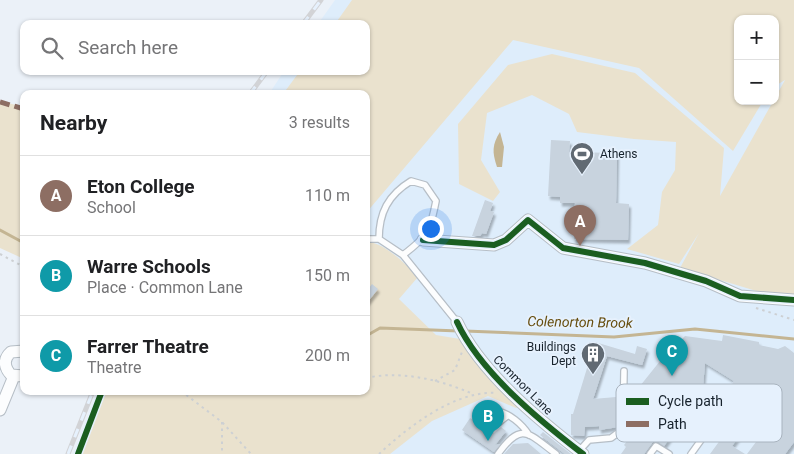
<!DOCTYPE html>
<html lang="en">
<head>
<meta charset="utf-8">
<style>
  :root { --surface:#fff; --page:#f6f6f6; --text:#202124; --muted:#757577; --line:#e0e0e0; --accent:#0f766e }
  body { margin:0; font-family:Roboto,sans-serif; background:var(--page); color:var(--text) }
  .controls { position:absolute; right:15px; top:15px; display:grid; overflow:hidden; border-radius:10px; box-shadow:0 1px 4px #0004 }
  .controls button { width:45px; height:45px; display:grid; place-items:center; padding:0; border:0; border-bottom:1px solid var(--line); background:var(--surface); color:var(--text); font:25px sans-serif }
  .you { position:absolute; left:430px; top:228px; width:18px; height:18px; margin:-12px; border:4px solid #fff; border-radius:50%; background:#1a73e8; box-shadow:0 0 0 8px #1a73e833 }
  .badge { display:grid; place-items:center; width:32px; height:32px; border-radius:50%; background:var(--accent); color:#fff; font-size:16px; font-weight:700 }
  .pin { position:absolute; translate:-50% -41px; filter:drop-shadow(0 1px 2px #0008) }
  .pin::after { content:''; position:absolute; top:26px; width:18px; height:15px; background:inherit; clip-path:polygon(0 0,100% 0,50% 100%) }
  .list { margin:0; padding:0; list-style:none }
  h2 { display:flex; justify-content:space-between; align-items:center; height:65px; margin:0; padding:0 20px; font-size:21px }
  h2 small { font-size:16px; font-weight:400; color:var(--muted) }
  .list li { display:grid; grid-template-columns:32px 1fr auto; gap:15px; align-items:center; box-sizing:border-box; height:80px; padding:0 20px; border-top:1px solid var(--line) }
  .list b { display:block; font-size:19px; white-space:nowrap }
  .list p { margin:0; font-size:16px; white-space:nowrap; color:var(--muted) }
  .list em { font-size:16px; font-style:normal; color:var(--muted) }
  .icon { flex:none; width:28px; height:28px; fill:none; stroke:currentColor; stroke-width:2; stroke-linecap:round; stroke-linejoin:round }
  .map { position:relative; flex:none; width:794px; height:454px; overflow:hidden }
  .search { position:absolute; background:var(--surface); box-shadow:0 1px 4px #0004; left:20px; top:20px; width:350px; height:55px; display:flex; align-items:center; gap:12px; box-sizing:border-box; padding:0 18px; border-radius:10px; color:var(--muted); font-size:19px }
  .panel { position:absolute; background:var(--surface); box-shadow:0 1px 4px #0004; left:20px; top:90px; width:350px; height:305px; border-radius:10px }
  .map>svg:first-child { display:block }
  .built { fill:#deedfb; fill-rule:evenodd }
  .green { fill:#eae2ce }
  .water { fill:#c4b593 }
  .lines { fill:none; stroke-linecap:round; stroke-linejoin:round }
  .stream { stroke:#c4b593; stroke-width:3 }
  .building { fill:#c8d3de; filter:url(#shadow) }
  .service-casing { stroke:#b6bec6; stroke-width:8 }
  .minor-casing { stroke:#b6bec6; stroke-width:13 }
  .path { stroke:#cdd0d3; stroke-width:2; stroke-dasharray:2.5 4; stroke-linecap:butt }
  .service { stroke:#fcfdfe; stroke-width:5.5 }
  .minor { stroke:#fcfdfe; stroke-width:11 }
  .rail-casing { stroke:#d2d3d6; stroke-width:5 }
  .rail { stroke:#e6f1fd; stroke-width:3; stroke-dasharray:9; stroke-linecap:butt }
  .quiet { stroke:#8d6e63; stroke-width:5; stroke-dasharray:10 5; stroke-linecap:butt }
  .cycleway-casing { stroke:#e6f1fd; stroke-width:9 }
  .cycleway { stroke:#1b5e20; stroke-width:6 }
  .labels { text-anchor:middle; stroke-width:4; stroke-linejoin:round; paint-order:stroke }
  .poi-label { font-size:12px; fill:#17222c; stroke:#e6f1fd; text-anchor:start }
  .street-label { font-size:12px; fill:#17222c; stroke:#e6f1fd }
  .water-label { font-size:14px; font-style:italic; fill:#664d0d; stroke:#e6f1fd }
  .key { fill:#e6f1fd; stroke:#a8b3be; stroke-width:1 }
  .key-label { font-size:14px; fill:#17222c }
</style>
</head>
<body>
<div class="map">
<svg width="794" height="454" viewBox="0 0 794 454">
  <defs>
    <filter id="shadow"><feDropShadow dx="2" dy="3.5" stdDeviation="1" flood-color="#0004"/></filter>
  </defs>
  <rect width="100%" height="100%" fill="#ebf1f8"/>
  <path class="built" d="M 335,0 L 794,0 L 794,454 L 79,454 L 107,391 L 366,391 L 366,94 L 269,94 L 284,71 L 366,71 L 366,24 L 318,24 ZM 738,19 L 775,19 L 775,101 L 738,101 Z"/>
  <path class="green" d="M 352,0 L 794,0 L 794,296 L 763,293 L 680,268 L 699,233 L 679,264 L 627,249 L 658,225 L 662,192 L 675,170 L 676,142 L 634,139 L 577,132 L 569,114 L 532,95 L 487,113 L 481,160 L 500,192 L 493,201 L 459,184 L 458,124 L 508,65 L 552,54 L 635,73 L 724,148 L 720,196 L 785,80 L 775,86 L 775,19 L 738,19 L 738,101 L 763,101 L 733,151 L 639,68 L 513,40 L 366,213 L 366,94 L 283,94 L 300,71 L 366,71 L 366,24 L 335,24 Z
    M 0,101 L 24,107 L 24,259 L 0,248 Z
    M 366,241 C 388,245 403,262 418,277 L 399,299 L 436,335 L 460,339 L 520,406 L 516,408 L 488,396 L 432,421 L 390,454 L 79,454 L 107,391 L 366,391 Z"/>
  <path class="water" d="M 500,132 L 504,147 L 502,167 L 497,167 C 492,152 492,145 500,132 Z"/>
  <g class="lines">
    <path class="stream" d="M 0,230 L 24,243
      M 465,331 L 614,337 L 695,329 L 794,339
      M 366,336 L 380,328 L 459,331"/>
  </g>
  <path class="building" d="M 551,140 L 570,141 L 569,152 L 617,153 L 616,203 L 629,204 L 628,240 L 574,239 L 575,203 L 560,203 L 560,197 L 548,196 Z
    M 485,200 L 493,203 L 490,211 L 494,212 L 486,234 L 482,233 L 480,236 L 472,236 Z
    M 372,284 L 378,289 L 366,304 L 366,292 Z
    M 723,335 L 759,342 L 759,345 L 778,349 L 785,346 L 794,353 L 794,442 L 785,454 L 747,454 L 779,411 L 764,402 L 732,446 L 745,454 L 710,454 L 748,402 L 729,389 L 734,381 L 705,363 L 703,387 L 686,408 L 672,410 L 682,418 L 670,433 L 672,435 L 664,446 L 655,439 L 644,454 L 621,454 L 626,447 L 624,445 L 631,436 L 635,439 L 646,424 L 634,415 L 646,400 L 636,391 L 676,341 L 678,343 L 685,336 L 722,341 Z
    M 595,342 L 635,354 L 637,346 L 647,349 L 642,365 L 607,356 L 593,399 L 616,397 L 618,427 L 599,430 L 599,426 L 585,427 L 584,436 L 571,435 L 571,414 L 573,414 Z
    M 470,418 L 494,433 L 501,427 L 506,431 L 495,445 L 500,444 L 494,452 L 462,430 Z
    M 543,432 L 562,447 L 571,454 L 565,454 L 540,435 Z
    M 528,443 L 541,454 L 504,454 L 513,444 Z"/>
  <g class="lines">
    <g class="service-casing">
      <path id="service" d="M 366,239 L 379,239
        M 403,255 C 428,236 430,232 436,201 L 425,185 L 411,181 C 388,195 379,213 379,239 L 403,255 L 457,322
        M 507,416 L 498,423 L 490,422 L 490,416 L 497,411 C 509,413 522,424 529,435
        M 579,451 L 589,440 L 611,438 L 623,429 L 624,371
        M 498,454 C 522,421 528,433 556,454
        M 650,454 L 656,446 L 669,454
        M 691,454 L 704,436"/>
    </g>
    <g class="minor-casing">
      <path id="minor" d="M 423,240 L 494,245 L 506,240 L 528,220 L 563,248 L 645,263 L 706,281 L 740,296 L 794,300
        M 457,322 C 480,372 540,421 583,454
        M 24,351 L 11,352 C 3,359 4,367 11,375 L 24,376
        M 0,410 L 14,376"/>
    </g>
    <path class="path" d="M 0,254 L 24,267
      M 756,308 L 794,320
      M 366,378 C 401,370 441,380 473,394
      M 435,381 L 455,370 L 462,352
      M 181,391 L 222,422 L 251,454
      M 222,422 L 222,454
      M 379,454 C 408,427 455,390 497,393"/>
    <use href="#service" class="service"/>
    <use href="#minor" class="minor"/>
    <g class="rail-casing">
      <path id="rail" d="M 303,24 L 321,0
        M 250,94 L 267,71
        M 68,454 L 93,391"/>
    </g>
    <use href="#rail" class="rail"/>
    <path class="quiet" d="M 0,102 L 24,109"/>
    <g class="cycleway-casing">
      <path id="cycleway" d="M 423,240 L 494,245 L 506,240 L 528,220 L 563,248 L 645,263 L 706,281 L 740,296 L 794,300
        M 457,322 C 480,372 540,421 583,454
        M 78,454 L 102,391"/>
    </g>
    <use href="#cycleway" class="cycleway"/>
  </g>
  <defs>
    <g id="stadium-pin" transform="scale(1.25)"><path d="M0 17L-7.5 6A9.5 9.5 0 1 1 7.5 6Z" fill="#616a73" stroke="#e6f1fd"/><path d="M0-5a6.5 5 0 1 0 0 10a6.5 5 0 1 0 0-10ZM-3.5-1.8h7v3.6h-7Z" fill="#fff"/></g>
    <g id="building-pin" transform="scale(1.25)"><path d="M0 17L-7.5 6A9.5 9.5 0 1 1 7.5 6Z" fill="#616a73" stroke="#e6f1fd"/><path d="M-4-6H4V6H1V3H-1V6H-4ZM-2.5-4.3h1.7v1.8h-1.7ZM.8-4.3h1.7v1.8H.8ZM-2.5-1h1.7V.8h-1.7ZM.8-1h1.7V.8H.8Z" fill="#fff"/></g>
  </defs>
  <g fill-rule="evenodd">
    <use href="#stadium-pin" x="582" y="154"/>
    <use href="#building-pin" x="593" y="354"/>
  </g>
  <g class="labels">
    <g class="poi-label">
      <text x="600" y="158">Athens</text>
      <text x="576" y="351" text-anchor="end">Buildings<tspan x="576" dy="14">Dept</tspan></text>
    </g>
    <g class="street-label">
      <text transform="translate(523 385) rotate(45)" y="4">Common Lane</text>
    </g>
    <g class="water-label">
      <text transform="translate(580 322) rotate(1)" y="5">Colenorton Brook</text>
    </g>
  </g>
  <rect x="616" y="384" width="166" height="58" rx="8" class="key"/>
  <rect x="626" y="398" width="23" height="7" fill="#1b5e20"/>
  <rect x="626" y="421" width="23" height="6" fill="#8d6e63"/>
  <g class="key-label">
    <text x="658" y="406">Cycle path</text>
    <text x="658" y="429">Path</text>
  </g>
</svg>
<div class="controls">
<button>+</button>
<button>−</button>
</div>
<div class="you"></div>
<div class="pin badge" style="left:580px;top:246px;background:#8d6e63">A</div>
<div class="pin badge" style="left:488px;top:441px;background:#0f9aa8">B</div>
<div class="pin badge" style="left:672px;top:376px;background:#0f9aa8">C</div>
<div class="search"><svg class="icon" aria-label="search" viewBox="0 0 24 24"><circle cx="10" cy="10" r="6"/><path d="M15 15l6 6"/></svg>Search here</div>
<section class="panel">
<h2>Nearby<small>3 results</small></h2>
<ul class="list">
<li><span class="badge" style="background:#8d6e63">A</span><div><b>Eton College</b><p>School</p></div><em>110 m</em></li>
<li><span class="badge" style="background:#0f9aa8">B</span><div><b>Warre Schools</b><p>Place · Common Lane</p></div><em>150 m</em></li>
<li><span class="badge" style="background:#0f9aa8">C</span><div><b>Farrer Theatre</b><p>Theatre</p></div><em>200 m</em></li>
</ul>
</section>
</div>
</body>
</html>
